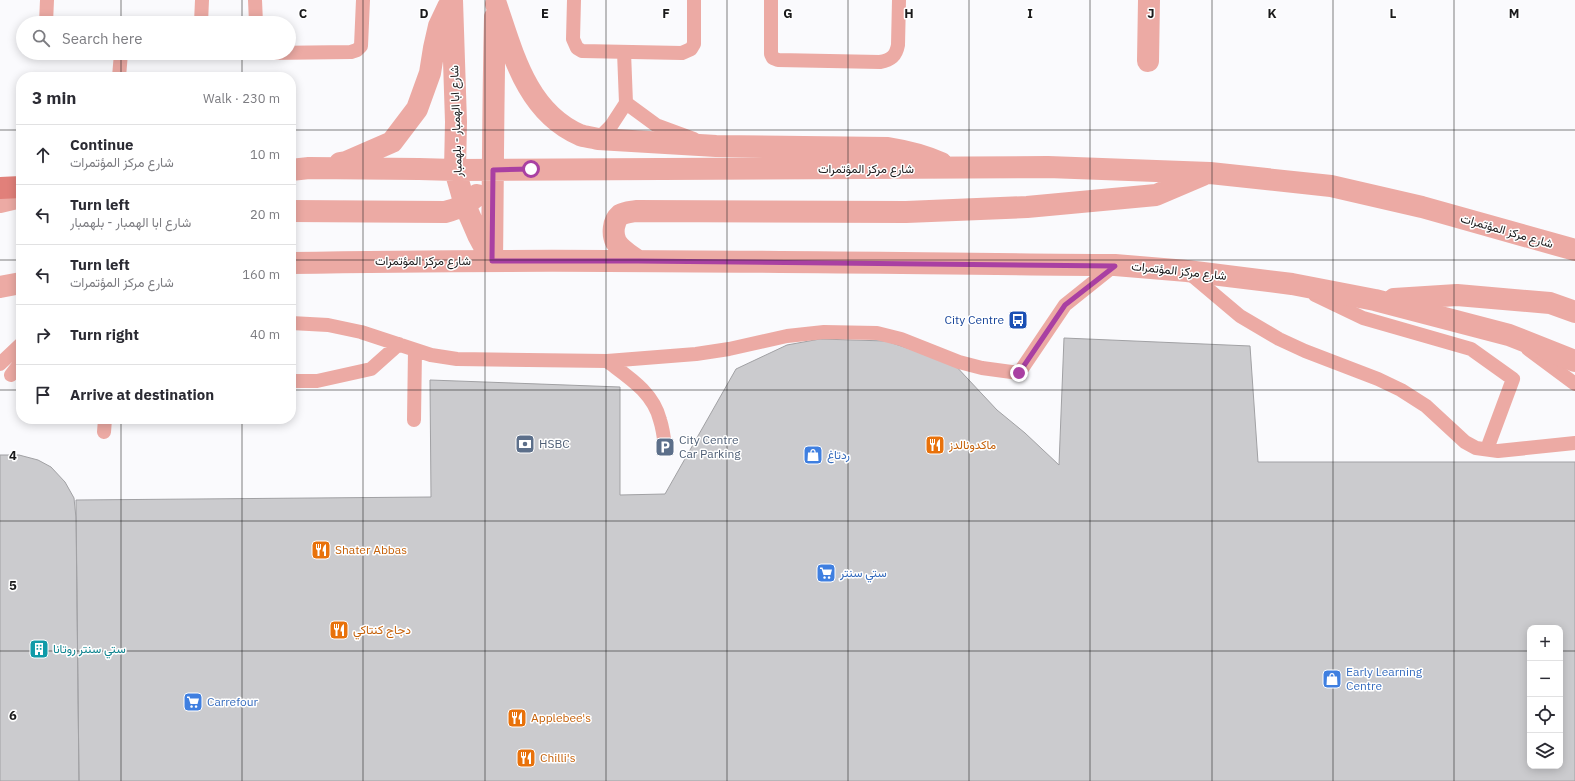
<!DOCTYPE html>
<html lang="en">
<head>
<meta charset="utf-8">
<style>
  :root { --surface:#fff; --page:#f2f2f3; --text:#2b2b33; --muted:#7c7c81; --line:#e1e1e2 }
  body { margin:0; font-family:"IBM Plex Sans",Vazirmatn,sans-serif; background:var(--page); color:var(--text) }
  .controls { position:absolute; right:12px; bottom:12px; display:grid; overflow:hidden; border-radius:8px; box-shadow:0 2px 10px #0003 }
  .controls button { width:36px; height:36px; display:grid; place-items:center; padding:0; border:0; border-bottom:1px solid var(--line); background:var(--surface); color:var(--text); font:20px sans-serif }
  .stop { position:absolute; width:12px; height:12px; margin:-9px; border:3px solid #a940a2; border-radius:50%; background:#fff }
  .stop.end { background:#a940a2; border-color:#fff; box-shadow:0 1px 4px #0008 }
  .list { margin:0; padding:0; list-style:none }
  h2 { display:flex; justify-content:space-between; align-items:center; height:52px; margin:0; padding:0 16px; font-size:17px }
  h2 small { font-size:13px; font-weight:400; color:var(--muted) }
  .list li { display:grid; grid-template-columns:26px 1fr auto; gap:12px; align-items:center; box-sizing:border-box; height:60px; padding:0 16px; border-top:1px solid var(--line) }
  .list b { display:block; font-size:15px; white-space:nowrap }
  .list p { margin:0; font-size:13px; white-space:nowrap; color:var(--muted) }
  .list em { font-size:13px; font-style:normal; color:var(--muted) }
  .icon { flex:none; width:22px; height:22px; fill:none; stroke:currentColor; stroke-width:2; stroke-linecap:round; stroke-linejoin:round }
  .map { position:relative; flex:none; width:1575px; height:781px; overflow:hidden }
  .search { position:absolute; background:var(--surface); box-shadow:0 2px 10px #0003; left:16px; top:16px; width:280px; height:44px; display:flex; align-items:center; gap:10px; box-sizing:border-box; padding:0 14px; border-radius:22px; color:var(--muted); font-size:15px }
  .panel { position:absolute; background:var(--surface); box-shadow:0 2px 10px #0003; left:16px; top:72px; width:280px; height:352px; border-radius:16px }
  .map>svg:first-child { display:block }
  .building { fill:#cbcbce; stroke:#a1a1a4; fill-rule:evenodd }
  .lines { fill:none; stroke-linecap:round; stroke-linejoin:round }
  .service { stroke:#ecaaa4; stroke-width:14 }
  .minor { stroke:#ecaaa4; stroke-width:22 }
  .tertiary { stroke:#ecaaa4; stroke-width:22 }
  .secondary { stroke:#e1807a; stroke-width:22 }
  .route { stroke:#a940a2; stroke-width:5 }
  .grid { fill:none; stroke:#1a1a1b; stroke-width:1; stroke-opacity:0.55 }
  .labels { text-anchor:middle; stroke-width:3; stroke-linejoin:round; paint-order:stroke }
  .street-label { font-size:12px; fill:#1a1a1b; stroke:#fff }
  .transit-label { font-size:12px; fill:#164399; stroke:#fff; text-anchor:end }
  .service-label { font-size:12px; fill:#4e5e75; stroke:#fff; text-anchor:start }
  .food-label { font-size:12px; fill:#c56008; stroke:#fff; text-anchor:start }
  .shop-label { font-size:12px; fill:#366cbe; stroke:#fff; text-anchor:start }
  .culture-label { font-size:12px; fill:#0d838f; stroke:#fff; text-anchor:start }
  .grid-label { font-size:13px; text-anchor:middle; font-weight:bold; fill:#1a1a1b; stroke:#fff; stroke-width:3; stroke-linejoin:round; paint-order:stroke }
</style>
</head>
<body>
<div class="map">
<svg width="1575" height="781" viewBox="0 0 1575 781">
  <rect width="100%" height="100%" fill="#fafafd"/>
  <path class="building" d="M 1064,338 L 1250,346 L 1258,462 L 1575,462 L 1575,781 L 79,781 L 76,500 L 431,497 L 430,380 L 620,387 L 620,495 L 665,494 L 736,369 L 787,345 L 820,339 L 886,341 L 953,363 L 997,410 L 1025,433 L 1059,465 ZM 1530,628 L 1560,628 L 1560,766 L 1530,766 Z
    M 0,455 L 19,455 L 38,460 L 51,467 L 65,482 L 74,498 L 76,518 L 79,781 L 0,781 Z"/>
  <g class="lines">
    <path class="service" d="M 255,0 L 256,23
      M 574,0 L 573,39 L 577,48 L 582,51 L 682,53 L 691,49 L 694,44 L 694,0
      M 771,0 L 771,54 L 773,58 L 778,60 L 880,62 C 891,60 896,56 898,45 L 899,0
      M 46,23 L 47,0
      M 201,23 L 202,0
      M 268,53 L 351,52 L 357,50 L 361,46 L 363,0
      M 119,77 L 121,53
      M 626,103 L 656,125 L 694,139
      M 598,139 L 611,126 L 626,103 L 624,52
      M 1189,273 L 1240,316 L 1279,339 L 1305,351 L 1378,379 L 1401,390 L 1426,406 L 1465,442 L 1476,448 L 1498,451 L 1575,443
      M 1315,295 L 1363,318 L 1471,349 L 1513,379 L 1487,449
      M 291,323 L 328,325 L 361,332 L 431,355 L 457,359 L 607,361 L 696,354 L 729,349 L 787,336 L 824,332 L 877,333 L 901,339 L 959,362 L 982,368 L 1019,373 L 1065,305 L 1115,265
      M 1528,349 L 1575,384
      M 607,361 C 628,377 653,392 660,420 C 663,429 664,438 665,447
      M 0,364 L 21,344
      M 11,375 L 21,362
      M 291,381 L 317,381 L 371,369 L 399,344
      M 414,420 L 415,350
      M 104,432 L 105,419"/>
    <path class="minor" d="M 1148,61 L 1149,0"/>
    <path class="tertiary" d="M 452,0 L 456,122 L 455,170 L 465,205 L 478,235 L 492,261
      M 496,4 C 513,54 527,112 580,135 C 585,137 592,137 598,139 L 716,146 L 888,148 C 907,151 924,155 941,163
      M 340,163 L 346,162 L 392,142 L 417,109 L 430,73 L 434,48 L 439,26 L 448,7
      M 291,170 L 309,168 L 419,169 L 455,170 L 1048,167 L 1210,173 L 1331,186 L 1422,207 L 1575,250
      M 0,202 L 21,197
      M 291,211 L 445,212 C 457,209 468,205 477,195
      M 492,261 C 493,179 493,98 495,17
      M 638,261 C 630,255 621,250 616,242 C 612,234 613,221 620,215 C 625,212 630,212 636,211 L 906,212 L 1027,207 L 1156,195 L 1203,175
      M 291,263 C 566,258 840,263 1115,265 L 1187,271 L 1292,284 L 1375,300 L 1509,335 L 1575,361
      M 0,287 L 21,283
      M 1394,299 L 1457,295 L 1550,303 L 1575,312"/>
    <path class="secondary" d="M 0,188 L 21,187"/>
  </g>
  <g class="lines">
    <path class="route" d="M 531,169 L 493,170 L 492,261 L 638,261 L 1115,266 L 1065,305 L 1019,373"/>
  </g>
  <path class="grid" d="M 121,0 L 121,23M 242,0 L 242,23M 363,0 L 363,781M 485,0 L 485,781M 606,0 L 606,781M 727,0 L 727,781M 848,0 L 848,781M 969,0 L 969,781M 1090,0 L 1090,781M 1212,0 L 1212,781M 1333,0 L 1333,781M 1454,0 L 1454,781M 121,53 L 121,77M 242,53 L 242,77M 0,130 L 21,130M 291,130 L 1575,130M 0,260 L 21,260M 291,260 L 1575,260M 0,390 L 21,390M 291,390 L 1575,390M 121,419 L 121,781M 242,419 L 242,781M 0,521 L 1575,521M 0,651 L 1530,651M 1560,651 L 1575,651"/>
  <defs>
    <g id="bus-square" transform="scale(1)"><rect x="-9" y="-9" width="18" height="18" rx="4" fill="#1a4fb4" stroke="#fff"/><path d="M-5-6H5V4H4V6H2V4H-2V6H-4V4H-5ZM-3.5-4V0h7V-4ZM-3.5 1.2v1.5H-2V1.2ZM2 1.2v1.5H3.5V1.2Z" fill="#fff"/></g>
    <g id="bank-square" transform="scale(1)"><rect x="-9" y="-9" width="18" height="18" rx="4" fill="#5c6f8a" stroke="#fff"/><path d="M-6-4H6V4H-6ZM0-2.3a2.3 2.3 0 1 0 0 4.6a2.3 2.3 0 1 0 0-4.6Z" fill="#fff"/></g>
    <g id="restaurant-square" transform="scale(1)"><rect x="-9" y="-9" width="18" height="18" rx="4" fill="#e8710a" stroke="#fff"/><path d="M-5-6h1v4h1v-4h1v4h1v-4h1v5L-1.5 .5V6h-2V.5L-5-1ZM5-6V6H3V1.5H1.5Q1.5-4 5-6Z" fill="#fff"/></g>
    <g id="parking-square" transform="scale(1)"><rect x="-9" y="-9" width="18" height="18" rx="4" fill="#5c6f8a" stroke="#fff"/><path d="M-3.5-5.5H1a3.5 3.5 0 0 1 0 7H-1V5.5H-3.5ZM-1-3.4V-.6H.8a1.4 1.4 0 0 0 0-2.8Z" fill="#fff"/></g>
    <g id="shop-square" transform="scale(1)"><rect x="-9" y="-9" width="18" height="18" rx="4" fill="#3f7fe0" stroke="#fff"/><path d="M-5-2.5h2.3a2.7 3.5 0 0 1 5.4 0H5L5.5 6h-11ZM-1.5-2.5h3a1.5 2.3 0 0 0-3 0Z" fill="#fff"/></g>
    <g id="supermarket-square" transform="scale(1)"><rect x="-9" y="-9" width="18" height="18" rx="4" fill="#3f7fe0" stroke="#fff"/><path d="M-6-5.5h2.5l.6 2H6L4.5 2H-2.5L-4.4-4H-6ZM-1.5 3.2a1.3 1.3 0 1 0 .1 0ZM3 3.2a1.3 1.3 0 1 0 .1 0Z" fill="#fff"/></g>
    <g id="building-square" transform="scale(1)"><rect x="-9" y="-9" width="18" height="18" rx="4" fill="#0f9aa8" stroke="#fff"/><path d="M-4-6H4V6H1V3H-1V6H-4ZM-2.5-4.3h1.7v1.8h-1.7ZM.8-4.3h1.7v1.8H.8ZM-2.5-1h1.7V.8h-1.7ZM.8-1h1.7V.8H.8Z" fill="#fff"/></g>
  </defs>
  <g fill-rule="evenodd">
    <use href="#bus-square" x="1018" y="320"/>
    <use href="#bank-square" x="525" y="444"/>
    <use href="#restaurant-square" x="935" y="445"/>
    <use href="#parking-square" x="665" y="447"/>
    <use href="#shop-square" x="813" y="455"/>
    <use href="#restaurant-square" x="321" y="550"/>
    <use href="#supermarket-square" x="826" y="573"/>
    <use href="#restaurant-square" x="339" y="630"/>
    <use href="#building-square" x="39" y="649"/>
    <use href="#shop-square" x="1332" y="679"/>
    <use href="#supermarket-square" x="193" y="702"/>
    <use href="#restaurant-square" x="517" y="718"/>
    <use href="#restaurant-square" x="526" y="758"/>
  </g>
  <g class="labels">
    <g class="street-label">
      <text transform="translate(456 121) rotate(-92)" y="4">شارع ابا الهمبار - بلهمبار</text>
      <text x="866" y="173">شارع مركز المؤتمرات</text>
      <text transform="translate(1507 231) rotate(16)" y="4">شارع مركز المؤتمرات</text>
      <text x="423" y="265">شارع مركز المؤتمرات</text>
      <text transform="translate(1179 271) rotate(6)" y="4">شارع مركز المؤتمرات</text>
    </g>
    <g class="transit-label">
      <text x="1004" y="324">City Centre</text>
    </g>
    <g class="service-label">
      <text x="679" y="444">City Centre<tspan x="679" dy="14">Car Parking</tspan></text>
      <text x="539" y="448">HSBC</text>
    </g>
    <g class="food-label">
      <text x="949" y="449">ماكدونالدز</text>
      <text x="335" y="554">Shater Abbas</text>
      <text x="353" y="634">دجاج كنتاكي</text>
      <text x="531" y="722">Applebee's</text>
      <text x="540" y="762">Chilli's</text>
    </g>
    <g class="shop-label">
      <text x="827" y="459">ردتاغ</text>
      <text x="840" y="577">ستي سنتر</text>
      <text x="1346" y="676">Early Learning<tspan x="1346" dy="14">Centre</tspan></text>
      <text x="207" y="706">Carrefour</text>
    </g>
    <g class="culture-label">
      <text x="53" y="653">ستي سنتر روتانا</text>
    </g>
  </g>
  <g class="grid-label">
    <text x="303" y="18">C</text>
    <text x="424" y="18">D</text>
    <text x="545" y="18">E</text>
    <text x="666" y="18">F</text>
    <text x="788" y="18">G</text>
    <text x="909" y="18">H</text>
    <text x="1030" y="18">I</text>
    <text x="1151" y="18">J</text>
    <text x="1272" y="18">K</text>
    <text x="1393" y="18">L</text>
    <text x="1514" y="18">M</text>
    <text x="13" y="460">4</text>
    <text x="13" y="590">5</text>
    <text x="13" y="720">6</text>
  </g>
</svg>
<div class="controls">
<button>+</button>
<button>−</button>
<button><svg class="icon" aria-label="locate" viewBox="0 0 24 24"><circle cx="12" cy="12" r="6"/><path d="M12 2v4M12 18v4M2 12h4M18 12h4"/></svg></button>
<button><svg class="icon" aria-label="layers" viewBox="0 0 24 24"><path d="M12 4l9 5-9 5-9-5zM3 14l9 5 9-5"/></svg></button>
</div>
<div class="stop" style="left:531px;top:169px"></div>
<div class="stop end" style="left:1019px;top:373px"></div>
<div class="search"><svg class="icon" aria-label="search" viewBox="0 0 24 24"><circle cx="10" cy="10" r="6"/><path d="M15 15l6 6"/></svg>Search here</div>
<section class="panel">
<h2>3 min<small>Walk · 230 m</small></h2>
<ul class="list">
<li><svg class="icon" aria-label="ahead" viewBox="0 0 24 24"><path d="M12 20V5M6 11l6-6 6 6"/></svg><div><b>Continue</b><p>شارع مركز المؤتمرات</p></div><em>10 m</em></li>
<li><svg class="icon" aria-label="left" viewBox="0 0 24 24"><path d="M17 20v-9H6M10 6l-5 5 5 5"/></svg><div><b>Turn left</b><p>شارع ابا الهمبار - بلهمبار</p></div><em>20 m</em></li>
<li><svg class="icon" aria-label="left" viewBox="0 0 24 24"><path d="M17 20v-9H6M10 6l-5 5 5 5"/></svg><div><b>Turn left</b><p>شارع مركز المؤتمرات</p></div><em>160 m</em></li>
<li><svg class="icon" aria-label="right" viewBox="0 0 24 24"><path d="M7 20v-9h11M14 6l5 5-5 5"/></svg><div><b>Turn right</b></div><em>40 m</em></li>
<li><svg class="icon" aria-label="arrive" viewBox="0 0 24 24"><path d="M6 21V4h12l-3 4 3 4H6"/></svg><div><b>Arrive at destination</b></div></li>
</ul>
</section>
</div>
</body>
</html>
